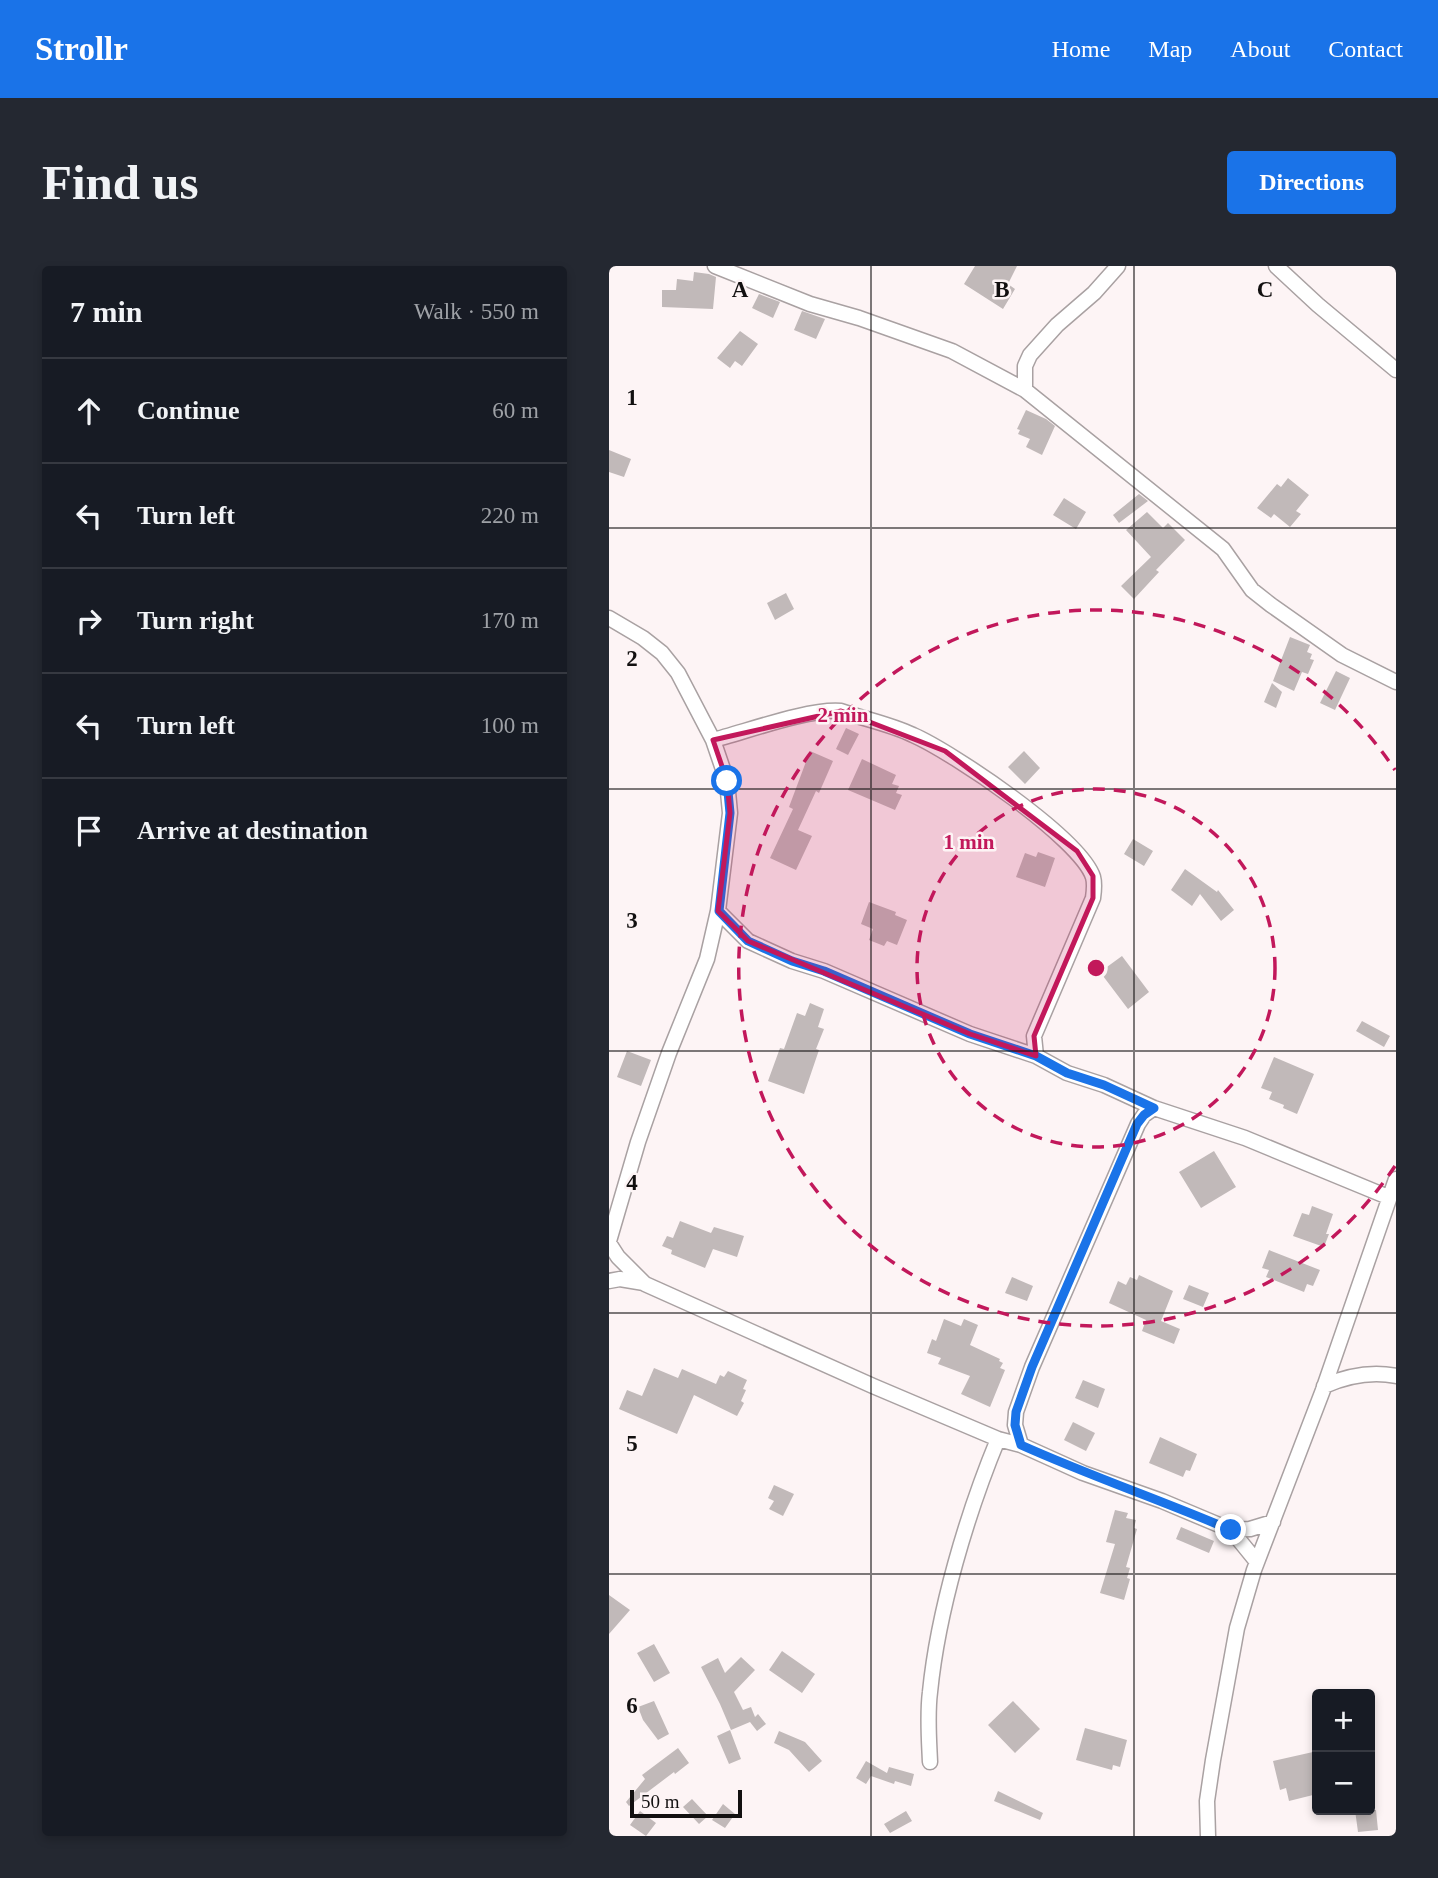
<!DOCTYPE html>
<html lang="en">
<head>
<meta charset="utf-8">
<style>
  :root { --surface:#171b24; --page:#242831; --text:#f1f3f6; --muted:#9ea1a6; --line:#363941; --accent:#1a73e8 }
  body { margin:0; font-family:Georgia,serif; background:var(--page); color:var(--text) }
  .controls { position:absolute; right:21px; bottom:21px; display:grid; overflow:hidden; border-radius:7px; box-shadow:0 4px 10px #0003 }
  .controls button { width:63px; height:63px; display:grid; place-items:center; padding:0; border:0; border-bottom:2px solid var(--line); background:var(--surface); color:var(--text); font:35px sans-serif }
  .scale { position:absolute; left:21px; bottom:18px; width:112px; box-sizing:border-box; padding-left:7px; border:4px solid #121010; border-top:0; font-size:19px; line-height:24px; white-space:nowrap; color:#121010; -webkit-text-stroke:5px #fdf4f5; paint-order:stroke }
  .stop { position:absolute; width:21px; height:21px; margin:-16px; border:5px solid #1a73e8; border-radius:50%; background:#fff }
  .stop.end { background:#1a73e8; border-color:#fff; box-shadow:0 2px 7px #0008 }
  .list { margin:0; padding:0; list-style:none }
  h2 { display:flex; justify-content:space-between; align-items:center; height:91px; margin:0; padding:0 28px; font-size:30px }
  h2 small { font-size:23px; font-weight:400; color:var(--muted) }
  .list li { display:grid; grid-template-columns:46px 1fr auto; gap:21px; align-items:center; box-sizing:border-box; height:105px; padding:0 28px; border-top:2px solid var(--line) }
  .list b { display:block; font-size:26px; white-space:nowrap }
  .list em { font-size:23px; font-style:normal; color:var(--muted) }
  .icon { flex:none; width:38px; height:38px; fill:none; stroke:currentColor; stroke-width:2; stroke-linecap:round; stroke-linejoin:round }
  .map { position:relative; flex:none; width:787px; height:1570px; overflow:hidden; border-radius:7px }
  header { display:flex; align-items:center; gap:42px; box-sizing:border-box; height:98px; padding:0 35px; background:var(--accent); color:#fff }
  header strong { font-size:33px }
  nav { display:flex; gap:38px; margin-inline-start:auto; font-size:24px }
  .intro { display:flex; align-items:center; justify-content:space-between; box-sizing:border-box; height:168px; padding:0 42px }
  h1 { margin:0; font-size:49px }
  .button { padding:18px 32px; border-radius:7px; background:var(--accent); color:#fff; font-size:24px; font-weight:700 }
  main { display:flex; gap:42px; padding:0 42px }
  aside { flex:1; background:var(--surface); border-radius:7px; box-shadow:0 4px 10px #0003 }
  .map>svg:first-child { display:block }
  .building { fill:#c1b9b9 }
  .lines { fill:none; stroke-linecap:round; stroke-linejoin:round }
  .minor-casing { stroke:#a9a1a2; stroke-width:17 }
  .minor { stroke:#fff; stroke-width:14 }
  .route { stroke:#1a73e8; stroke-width:9 }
  .marked { fill:#c2185b; fill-opacity:0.2; stroke:#c2185b; stroke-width:5; stroke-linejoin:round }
  .grid { fill:none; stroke:#121010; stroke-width:2; stroke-opacity:0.55 }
  .ring { fill:none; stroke:#c2185b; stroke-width:3.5; stroke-dasharray:12 9 }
  .grid-label { font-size:23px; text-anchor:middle; font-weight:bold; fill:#121010; stroke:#fdf4f5; stroke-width:5; stroke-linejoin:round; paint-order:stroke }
  .centre { fill:#c2185b; stroke:#fdf4f5; stroke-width:3.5 }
  .ring-label { font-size:21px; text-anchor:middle; font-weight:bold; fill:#c2185b; stroke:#fdf4f5; stroke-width:5; stroke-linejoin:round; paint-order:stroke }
</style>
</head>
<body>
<header>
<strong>Strollr</strong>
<nav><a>Home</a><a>Map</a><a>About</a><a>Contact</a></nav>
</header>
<div class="intro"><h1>Find us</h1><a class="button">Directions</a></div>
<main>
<aside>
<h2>7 min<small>Walk · 550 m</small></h2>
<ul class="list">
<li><svg class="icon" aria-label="ahead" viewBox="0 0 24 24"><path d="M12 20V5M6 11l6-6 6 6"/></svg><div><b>Continue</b></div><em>60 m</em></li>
<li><svg class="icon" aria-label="left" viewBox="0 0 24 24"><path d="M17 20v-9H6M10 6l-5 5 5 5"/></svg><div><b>Turn left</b></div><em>220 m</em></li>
<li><svg class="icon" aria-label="right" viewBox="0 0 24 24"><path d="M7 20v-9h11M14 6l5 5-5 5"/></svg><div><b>Turn right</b></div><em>170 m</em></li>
<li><svg class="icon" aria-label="left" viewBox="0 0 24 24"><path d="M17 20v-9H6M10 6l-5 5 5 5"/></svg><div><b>Turn left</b></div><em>100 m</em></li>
<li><svg class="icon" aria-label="arrive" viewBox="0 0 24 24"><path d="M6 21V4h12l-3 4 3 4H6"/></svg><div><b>Arrive at destination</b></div></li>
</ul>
</aside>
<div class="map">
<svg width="787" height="1570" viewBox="0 0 787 1570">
  <rect width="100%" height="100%" fill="#fdf4f5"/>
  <path class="building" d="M 366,0 L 408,0 L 399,18 L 406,23 L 394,43 L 355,18 Z
    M 85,6 L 100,8 L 107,11 L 104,43 L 53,41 L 53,24 L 67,24 L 68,13 L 84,15 Z
    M 150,28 L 171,36 L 164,52 L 143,42 Z
    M 193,45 L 216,53 L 207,73 L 185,64 Z
    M 131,65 L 149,78 L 133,100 L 126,95 L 121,102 L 108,92 Z
    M 417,144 L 437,153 L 446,160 L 433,189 L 417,181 L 421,173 L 409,168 L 411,164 L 408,163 Z
    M 0,184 L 22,193 L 15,211 L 0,206 Z
    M 679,212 L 700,229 L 687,245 L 692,248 L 681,261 L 665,248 L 662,252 L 648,242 L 668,218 L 672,221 Z
    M 530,228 L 539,235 L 510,257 L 504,249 Z
    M 455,232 L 477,246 L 467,263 L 444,249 Z
    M 538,246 L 554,262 L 559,257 L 576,274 L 547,304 L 550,306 L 525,333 L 512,320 L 542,291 L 517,264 Z
    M 177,327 L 185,343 L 166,354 L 158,337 Z
    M 681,371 L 701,379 L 698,386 L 703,388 L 701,393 L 705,394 L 699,408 L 693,406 L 685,425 L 664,415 Z
    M 727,405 L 741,412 L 726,444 L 711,437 Z
    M 663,417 L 673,426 L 667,442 L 655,436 Z
    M 237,462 L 250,468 L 239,489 L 227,483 Z
    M 201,485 L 224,495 L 210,527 L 207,525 L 189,564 L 203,570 L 187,604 L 161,592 L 184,543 L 180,541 Z
    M 415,485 L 431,502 L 416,518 L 399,501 Z
    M 253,493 L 287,509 L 283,518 L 290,520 L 287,527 L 293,529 L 286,544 L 239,524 Z
    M 524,573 L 544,585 L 535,600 L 515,588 Z
    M 429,586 L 446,592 L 436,621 L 407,611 L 416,587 L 427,591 Z
    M 576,603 L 608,626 L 609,624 L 625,644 L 612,655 L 591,628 L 583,640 L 562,624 Z
    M 260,636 L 287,646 L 286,649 L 298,654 L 288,679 L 278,675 L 275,680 L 260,674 L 264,663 L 252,658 Z
    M 513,690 L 540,726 L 519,743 L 491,706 Z
    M 201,737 L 215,743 L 209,761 L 215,763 L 207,783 L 210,784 L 195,828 L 159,815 L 171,782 L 175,783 L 188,747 L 196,750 Z
    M 753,755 L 781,770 L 775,781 L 747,765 Z
    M 18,785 L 42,794 L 32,820 L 8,811 Z
    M 665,791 L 705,808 L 688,848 L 674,842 L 675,839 L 660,833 L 663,826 L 652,822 Z
    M 605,885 L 627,921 L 592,942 L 570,906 Z
    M 703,940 L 724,948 L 717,968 L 720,968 L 715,981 L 684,970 L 693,947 L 700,949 Z
    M 71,955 L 102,967 L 105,961 L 135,970 L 128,991 L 104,983 L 96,1002 L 62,988 L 63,984 L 53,980 L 58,970 L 64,972 Z
    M 660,984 L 711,1004 L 704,1020 L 698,1018 L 695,1026 L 657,1011 L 660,1004 L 653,1002 Z
    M 530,1009 L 564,1025 L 552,1055 L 571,1063 L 565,1078 L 533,1065 L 537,1054 L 500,1037 L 509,1015 L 517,1019 L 521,1011 L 528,1014 Z
    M 403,1011 L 424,1020 L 418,1035 L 396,1027 Z
    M 580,1019 L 600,1027 L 594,1041 L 574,1033 Z
    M 335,1053 L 352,1060 L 355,1053 L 369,1059 L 361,1079 L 391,1093 L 390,1095 L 394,1097 L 391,1102 L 396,1104 L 381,1141 L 352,1128 L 361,1110 L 329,1098 L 332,1092 L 318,1087 L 323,1073 L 327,1075 Z
    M 45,1102 L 69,1112 L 73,1103 L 107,1118 L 111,1109 L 115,1111 L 119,1105 L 138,1114 L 134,1123 L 137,1124 L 132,1135 L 135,1137 L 128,1150 L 85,1129 L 68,1168 L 10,1143 L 18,1124 L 33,1130 Z
    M 474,1114 L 496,1123 L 489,1142 L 466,1132 Z
    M 464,1156 L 486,1167 L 477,1185 L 455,1174 Z
    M 551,1171 L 588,1188 L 581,1205 L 577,1204 L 574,1211 L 540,1197 Z
    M 165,1219 L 185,1228 L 174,1250 L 160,1243 L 165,1235 L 159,1232 Z
    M 506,1244 L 519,1247 L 517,1252 L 527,1254 L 525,1262 L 528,1263 L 517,1301 L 521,1302 L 518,1312 L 521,1313 L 515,1334 L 491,1327 L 506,1278 L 497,1276 Z
    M 572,1261 L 605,1275 L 600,1287 L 567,1273 Z
    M 0,1329 L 21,1344 L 0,1368 Z
    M 45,1378 L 61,1407 L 45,1416 L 28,1387 Z
    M 173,1385 L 206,1408 L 193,1427 L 160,1404 Z
    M 132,1391 L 146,1404 L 125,1426 L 134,1444 L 142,1441 L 146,1451 L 149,1448 L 157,1458 L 148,1465 L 141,1456 L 122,1464 L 111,1438 L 92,1401 L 109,1392 L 116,1407 Z
    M 45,1435 L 60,1468 L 49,1474 L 34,1454 L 29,1441 Z
    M 404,1435 L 431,1463 L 406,1487 L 379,1459 Z
    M 476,1462 L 518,1474 L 511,1501 L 504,1499 L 503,1504 L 467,1494 Z
    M 121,1464 L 132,1493 L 120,1498 L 108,1470 Z
    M 170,1465 L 196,1476 L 213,1495 L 200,1506 L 180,1484 L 165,1477 Z
    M 69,1482 L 80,1497 L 66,1508 L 65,1506 L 20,1540 L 17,1536 L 36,1513 L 33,1509 Z
    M 704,1486 L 708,1506 L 708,1528 L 680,1535 L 677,1522 L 671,1524 L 664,1495 Z
    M 257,1495 L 278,1507 L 280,1501 L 305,1508 L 302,1520 L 286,1515 L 285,1518 L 262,1510 L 257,1518 L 247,1512 Z
    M 389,1525 L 434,1547 L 431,1554 L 385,1535 Z
    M 83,1533 L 99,1550 L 90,1558 L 74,1541 Z
    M 114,1538 L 126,1548 L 116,1562 L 103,1554 Z
    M 746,1544 L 767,1544 L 769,1564 L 749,1566 Z
    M 31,1545 L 47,1557 L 37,1570 L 21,1559 Z
    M 297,1545 L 303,1555 L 281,1567 L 275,1558 Z"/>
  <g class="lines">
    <g class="minor-casing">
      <path id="minor" d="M 106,0 L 201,38 L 250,52 L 343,85 L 416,124 L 614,283 L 643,324 L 662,339 L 733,389 L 787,416
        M 667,0 L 709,39 L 787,104
        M 416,124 L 416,100 L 421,89 L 448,59 L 485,27 L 509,0
        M 0,352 L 34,372 L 53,387 L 69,407 L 104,474 L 118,515 L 121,547 L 109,645 L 98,693 L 60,787 L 29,876 L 0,975
        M 104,474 C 136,466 201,442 232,445 C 255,453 281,458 304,469 C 343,486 471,572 484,611 C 486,618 485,625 484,632 L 425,770 L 427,790 L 458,807 L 495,819 L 545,842 L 636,872 L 779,931
        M 109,645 L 139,675 L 183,695 L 215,705 L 361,768 L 427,790
        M 0,977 L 9,991 L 36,1018 L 264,1120 L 389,1173 L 412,1179 L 474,1207 L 553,1235 L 622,1264 L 641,1263 L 664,1256
        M 0,1015 L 11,1013 L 35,1017
        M 715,1120 C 738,1110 762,1105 787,1110
        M 412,1179 L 406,1159 L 407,1146 L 423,1101 L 529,858 L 535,849 L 545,842
        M 622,1264 L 648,1296
        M 321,1496 C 320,1473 318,1449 321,1426 C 329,1345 358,1248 389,1173
        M 599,1570 L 598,1535 L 604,1494 L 628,1362 L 645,1304 L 714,1124 L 787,913"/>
    </g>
    <use href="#minor" class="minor"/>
  </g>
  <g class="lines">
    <path class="route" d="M 118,515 L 121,547 L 110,645 L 139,675 L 183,695 L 215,705 L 361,768 L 427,790 L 458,807 L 495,819 L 545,842 L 535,849 L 528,858 L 423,1101 L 407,1146 L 406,1159 L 412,1179 C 481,1210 552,1234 622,1264"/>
  </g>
  <path class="marked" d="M 232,445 L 336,485 L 468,585 L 484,610 L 484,632 L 425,770 L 427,790 L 361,768 L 139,675 L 109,645 L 121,547 L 118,515 L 104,474 Z"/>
  <path class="grid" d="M 262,0 L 262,1570M 525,0 L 525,1570M 0,262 L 787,262M 0,523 L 787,523M 0,785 L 787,785M 0,1047 L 787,1047M 0,1308 L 787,1308"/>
  <g class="ring">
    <circle cx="487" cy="702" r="179"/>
    <path d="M786 900A358 358 0 1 1 786 504"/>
  </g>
  <g class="grid-label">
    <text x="131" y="31">A</text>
    <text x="393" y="31">B</text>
    <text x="656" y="31">C</text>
    <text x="23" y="139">1</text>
    <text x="23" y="400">2</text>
    <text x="23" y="662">3</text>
    <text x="23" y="924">4</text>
    <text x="23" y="1185">5</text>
    <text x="23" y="1447">6</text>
  </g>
  <circle cx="487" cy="702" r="10" class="centre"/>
  <g class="ring-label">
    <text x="234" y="456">2 min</text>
    <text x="360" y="583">1 min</text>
  </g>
</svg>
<div class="controls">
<button>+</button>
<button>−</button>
</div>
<div class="scale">50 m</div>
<div class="stop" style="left:118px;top:515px"></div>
<div class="stop end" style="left:622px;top:1264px"></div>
</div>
</main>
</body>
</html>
